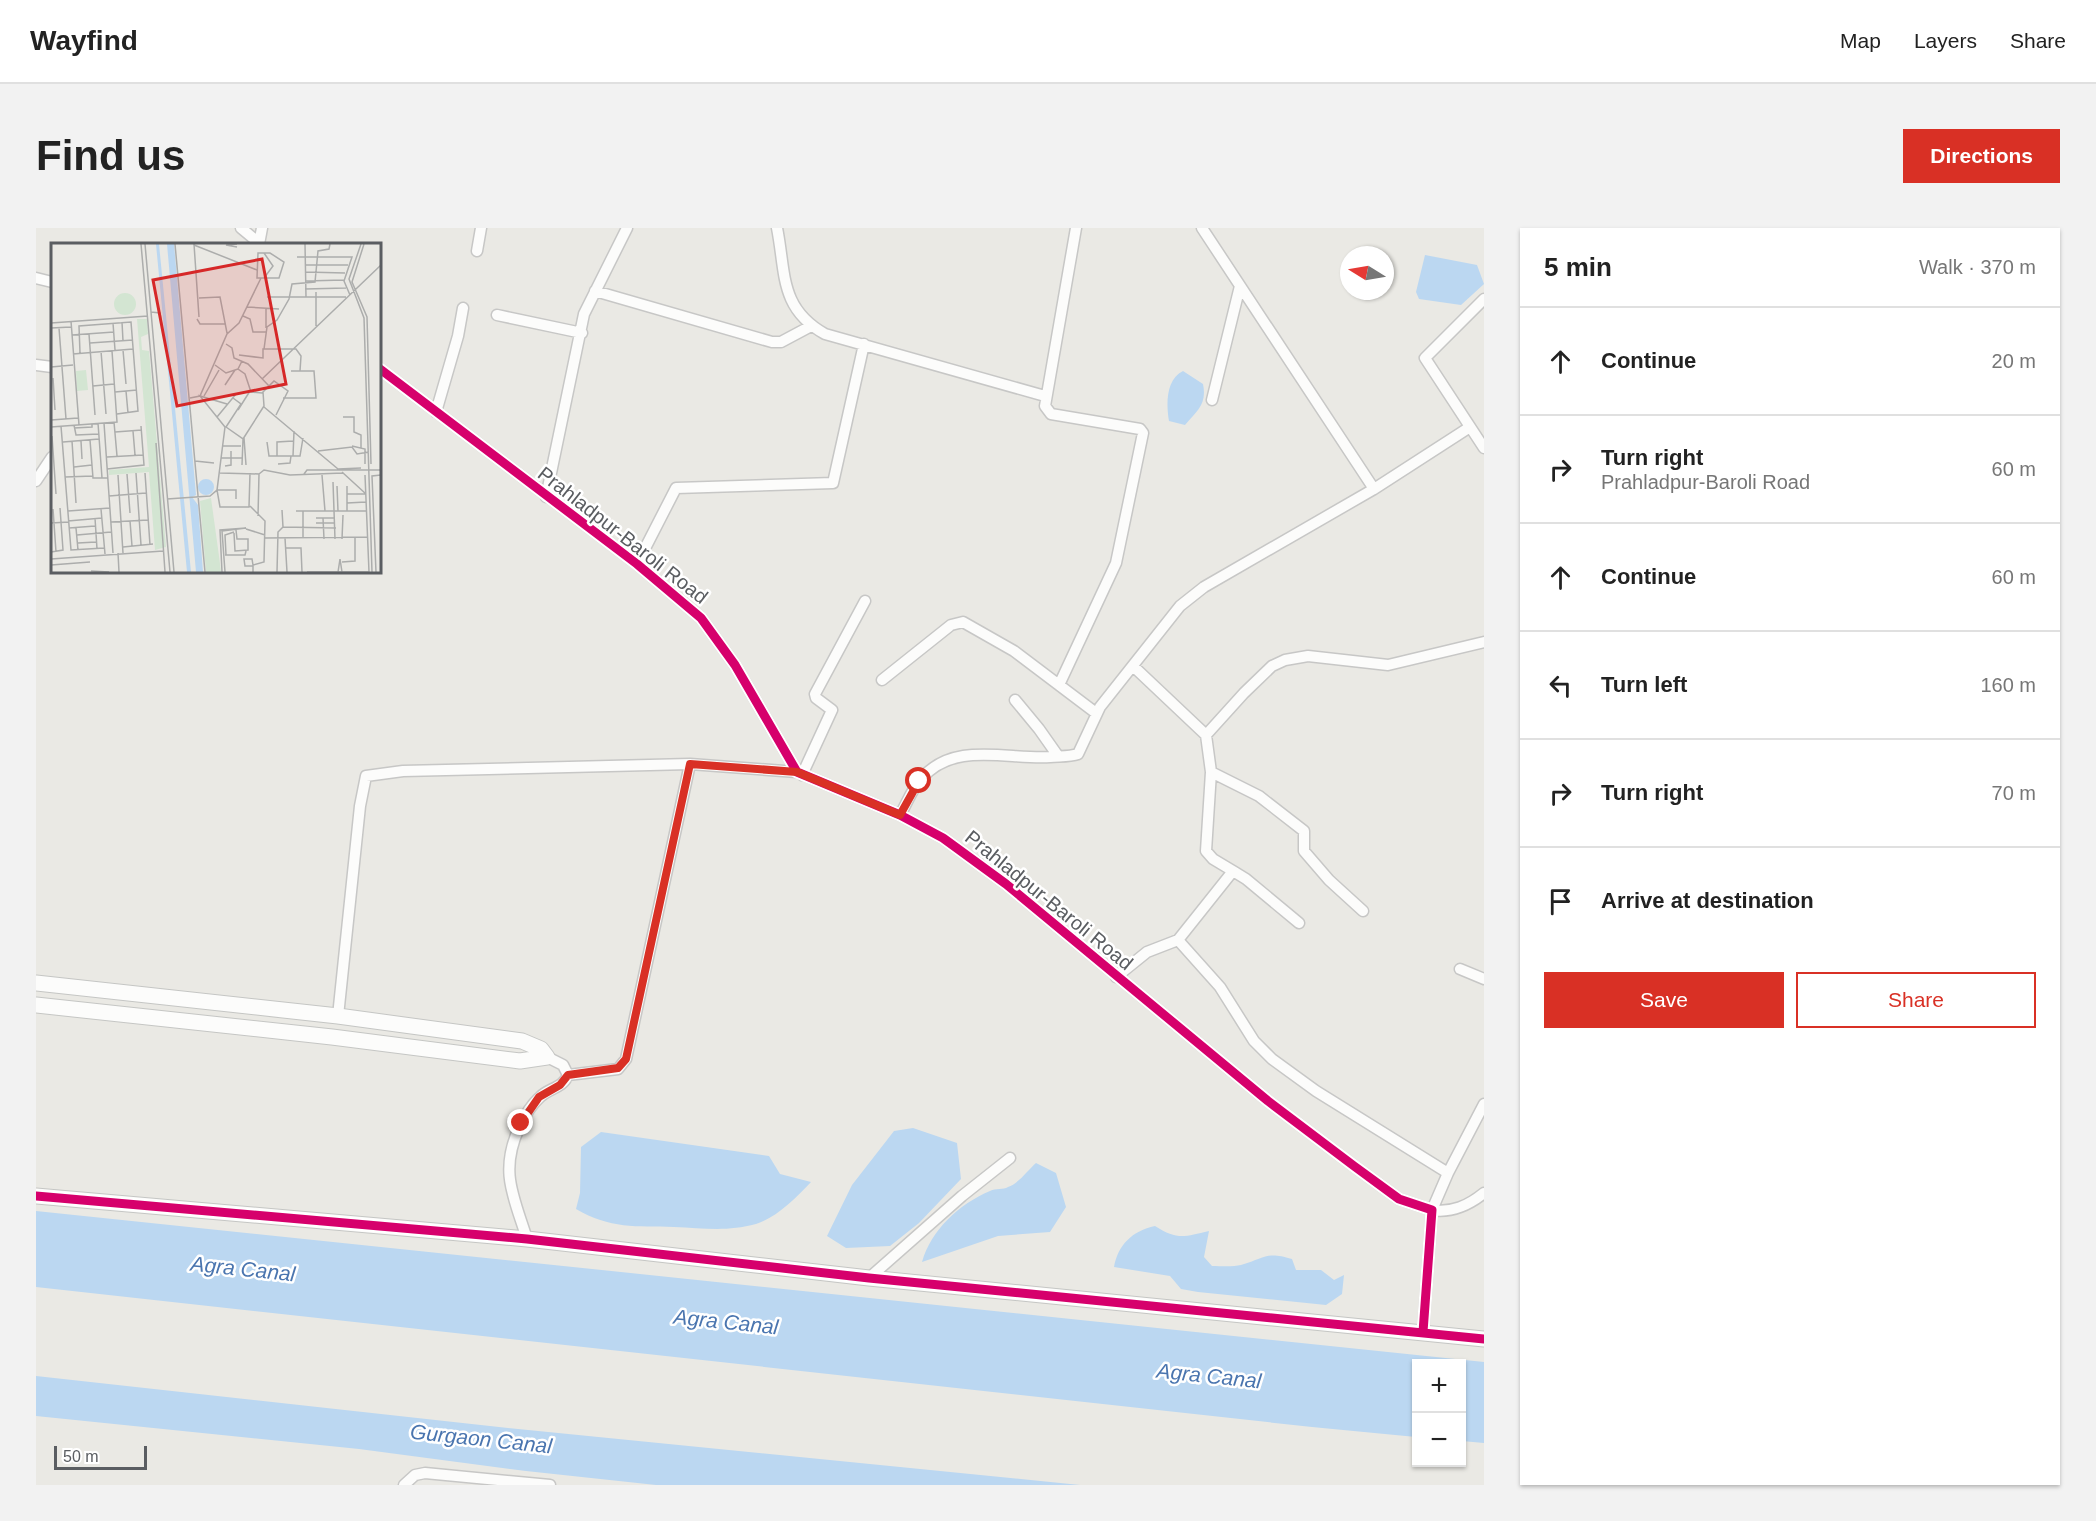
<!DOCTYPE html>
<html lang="en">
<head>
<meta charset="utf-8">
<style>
  :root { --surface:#fff; --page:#f2f2f2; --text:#222; --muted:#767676; --line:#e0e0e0; --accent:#d93025 }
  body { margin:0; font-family:Helvetica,sans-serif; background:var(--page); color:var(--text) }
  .controls { position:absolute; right:18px; bottom:18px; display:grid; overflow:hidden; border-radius:0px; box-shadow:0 2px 4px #0004 }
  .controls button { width:54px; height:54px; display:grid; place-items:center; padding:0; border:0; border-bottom:2px solid var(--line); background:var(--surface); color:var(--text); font:30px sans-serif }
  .compass { position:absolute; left:1304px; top:18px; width:54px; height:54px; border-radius:50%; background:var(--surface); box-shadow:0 2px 4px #0004; rotate:281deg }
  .scale { position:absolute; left:18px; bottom:15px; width:93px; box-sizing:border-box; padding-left:6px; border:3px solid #5a5d61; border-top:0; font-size:16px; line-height:21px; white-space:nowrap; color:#5a5d61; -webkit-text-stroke:4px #fff; paint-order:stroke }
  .stop { position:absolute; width:18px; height:18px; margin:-14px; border:4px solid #d93025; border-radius:50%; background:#fff }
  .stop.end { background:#d93025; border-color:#fff; box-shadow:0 2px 6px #0008 }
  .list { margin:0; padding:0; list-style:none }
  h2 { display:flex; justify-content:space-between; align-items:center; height:78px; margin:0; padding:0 24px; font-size:26px }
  h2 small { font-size:20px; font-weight:400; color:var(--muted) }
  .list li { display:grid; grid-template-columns:39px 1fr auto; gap:18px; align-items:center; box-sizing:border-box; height:108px; padding:0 24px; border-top:2px solid var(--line) }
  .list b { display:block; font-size:22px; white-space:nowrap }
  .list p { margin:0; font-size:20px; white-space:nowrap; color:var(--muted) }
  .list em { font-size:20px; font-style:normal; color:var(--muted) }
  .actions { display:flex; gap:12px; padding:18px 24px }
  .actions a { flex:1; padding:14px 0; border:2px solid var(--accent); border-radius:0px; text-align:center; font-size:21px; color:var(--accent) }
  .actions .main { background:var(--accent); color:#fff }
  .icon { flex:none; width:33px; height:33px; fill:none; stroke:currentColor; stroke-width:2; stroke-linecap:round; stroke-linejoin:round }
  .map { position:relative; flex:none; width:1448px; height:1257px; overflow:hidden; border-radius:0px }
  header { display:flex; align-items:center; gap:36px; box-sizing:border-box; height:84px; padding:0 30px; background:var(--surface); border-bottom:2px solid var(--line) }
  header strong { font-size:28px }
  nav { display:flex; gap:33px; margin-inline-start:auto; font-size:21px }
  .intro { display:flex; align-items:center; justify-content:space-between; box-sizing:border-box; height:144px; padding:0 36px }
  h1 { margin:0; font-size:42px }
  .button { padding:15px 27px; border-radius:0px; background:var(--accent); color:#fff; font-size:21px; font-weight:700 }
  main { display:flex; gap:36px; padding:0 36px }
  aside { flex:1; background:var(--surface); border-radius:0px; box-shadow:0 2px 4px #0004 }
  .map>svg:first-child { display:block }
  .water { fill:#bbd7f1 }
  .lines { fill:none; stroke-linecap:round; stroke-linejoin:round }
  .street-casing { stroke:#c7c7c6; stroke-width:13 }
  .secondary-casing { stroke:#c5c6c4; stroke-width:17 }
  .street { stroke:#fcfcfb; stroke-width:10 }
  .secondary { stroke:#fcfcfb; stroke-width:15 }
  .cycleway-casing { stroke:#fff; stroke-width:13 }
  .cycleway { stroke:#d6006c; stroke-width:9 }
  .route { stroke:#d93025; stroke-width:8 }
  .labels { text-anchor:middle; stroke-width:5; stroke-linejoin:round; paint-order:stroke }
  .street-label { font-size:20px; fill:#5a5d61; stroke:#fff }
  .water-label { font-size:21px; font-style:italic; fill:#4a75af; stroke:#fff }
  .inset-road { fill:none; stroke:#acadac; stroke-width:1.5 }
  .view { fill:#d62828; fill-opacity:0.15; stroke:#d62828; stroke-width:3 }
  .inset-edge { fill:none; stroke:#5a5d61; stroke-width:3 }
</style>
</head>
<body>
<header>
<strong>Wayfind</strong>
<nav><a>Map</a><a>Layers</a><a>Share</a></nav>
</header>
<div class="intro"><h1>Find us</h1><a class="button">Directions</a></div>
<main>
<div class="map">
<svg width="1448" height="1257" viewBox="0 0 1448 1257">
  <rect width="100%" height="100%" fill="#eae9e4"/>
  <path class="water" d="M 1389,27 L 1441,37 L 1448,56 L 1425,77 L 1383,71 L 1380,64 Z
    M 1147,143 L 1167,156 C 1171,176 1162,182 1149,197 L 1133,193 C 1130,176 1130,151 1147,143 Z
    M 877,900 L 921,915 L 925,951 L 883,995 L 854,1018 L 810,1020 L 791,1008 L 816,957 L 858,903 Z
    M 565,904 L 733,928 L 744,946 L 775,954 C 761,969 740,990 720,996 C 691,1004 667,1000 638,999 C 600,998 574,1001 540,981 L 544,965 L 545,919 Z
    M 1000,935 L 1020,945 L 1030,979 L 1014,1004 L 962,1008 L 886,1034 C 895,1002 923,976 954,963 C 960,960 967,962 972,959 C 982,956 992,942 1000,935 Z
    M 0,983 L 1448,1134 L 1448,1215 L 1426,1213 L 1426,1136 L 1380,1136 L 1380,1209 L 1276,1199 L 0,1059 Z
    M 1119,998 C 1141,1012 1148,1009 1173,1003 L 1168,1029 L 1176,1038 C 1185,1038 1197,1039 1205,1037 C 1229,1030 1230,1023 1256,1031 L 1260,1042 L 1285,1042 L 1298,1052 L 1308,1047 L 1306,1066 L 1290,1077 L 1162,1064 L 1145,1061 L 1134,1048 L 1078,1039 C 1082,1017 1096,1003 1119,998 Z
    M 0,1148 L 472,1200 L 1044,1257 L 620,1257 L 490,1243 L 323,1221 L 0,1188 Z"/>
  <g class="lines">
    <g class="street-casing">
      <path id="street" d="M 205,0 L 223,15
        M 741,0 C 750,45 743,80 789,106 L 1009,168
        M 1166,0 L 1338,261
        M 223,16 L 226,0
        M 441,23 L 445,0
        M 0,50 L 16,54
        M 559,63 L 736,114 L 745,114 L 775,98
        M 1448,71 L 1389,130 L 1448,220
        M 461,87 L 546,105
        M 0,137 L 16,139
        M 344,141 L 601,336 L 665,390 L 699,437 L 761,544 L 864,587 L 907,610 L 970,656 L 1232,873 L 1318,938 L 1363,971 L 1396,982 L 1387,1104
        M 1176,172 L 1204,58
        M 400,184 L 422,108 L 427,80
        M 0,253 L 16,229
        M 510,269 L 548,86 L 591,0
        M 601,336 L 640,260 L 797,255 L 828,116
        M 1097,438 L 1170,507 L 1208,465 L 1236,438 L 1249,432 L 1272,428 L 1352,437 L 1448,414
        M 846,452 L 915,397 L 927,394 L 978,423 L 1060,485
        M 1023,457 L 1080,335 L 1107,205 L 1104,201 L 1015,186 L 1009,178 L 1040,0
        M 979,472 L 1003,501 L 1022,528
        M 1175,544 L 1223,568 L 1268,603 L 1268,623 L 1293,652 L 1327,683
        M 766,547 L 796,482 L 780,470 L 779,466 L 829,373
        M 864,587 C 871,575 876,561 885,551 C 918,512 972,532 1014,529 C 1023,528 1033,529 1042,526 L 1064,479 L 1144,378 L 1168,359 L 1338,261 L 1434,199
        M 1197,643 L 1210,651 L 1263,695
        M 1142,712 L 1184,759 L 1218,813 L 1236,831 L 1280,863 L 1412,945
        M 1424,741 L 1448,751
        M 1080,749 L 1111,724 L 1142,712 L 1197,643 L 1177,631 L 1170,623 L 1175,544 L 1170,507
        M 302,788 L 324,578 L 330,548 L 367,543 L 654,536 L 761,544
        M 532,847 L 582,841 L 590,831 L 654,536
        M 1448,876 L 1412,945 L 1396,982 C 1416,985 1432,978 1448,965
        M 491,1011 C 478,969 463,944 483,900 C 488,889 495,877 504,869 C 513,860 527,860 532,847 L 527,837 L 511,829
        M 833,1050 L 926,968 L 974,930
        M 368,1257 L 379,1247 L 389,1245 L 514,1257"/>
    </g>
    <g class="secondary-casing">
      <path id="secondary" d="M 0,755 L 302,788 L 486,813 L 505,821 L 511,829 L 484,833 L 296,809 L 0,777
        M 0,968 L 491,1011 L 833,1050 L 1448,1111"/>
    </g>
    <use href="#street" class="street"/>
    <use href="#secondary" class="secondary"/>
    <g class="cycleway-casing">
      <path id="cycleway" d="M 344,141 L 601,336 L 665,390 L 699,437 L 761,544 L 864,587 L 907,610 L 970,656 L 1232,873 L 1318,938 L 1363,971 L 1396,982 L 1387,1104
        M 0,968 L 491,1011 L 833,1050 L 1448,1111"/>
    </g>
    <use href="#cycleway" class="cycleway"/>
  </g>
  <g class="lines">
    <path class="route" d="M 485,895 L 503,869 L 524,857 L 532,847 L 582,840 L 590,831 L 654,536 L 761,544 L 864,587 L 883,553"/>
  </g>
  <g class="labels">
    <g class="street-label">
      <text transform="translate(587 307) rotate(38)" y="7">Prahladpur-Baroli Road</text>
      <text transform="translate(1013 672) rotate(39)" y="7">Prahladpur-Baroli Road</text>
    </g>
    <g class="water-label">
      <text transform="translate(207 1041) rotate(6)" y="7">Agra Canal</text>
      <text transform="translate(690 1094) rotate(6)" y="7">Agra Canal</text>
      <text transform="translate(1173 1148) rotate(6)" y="7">Agra Canal</text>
      <text transform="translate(445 1211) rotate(6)" y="7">Gurgaon Canal</text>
    </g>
  </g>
  <g transform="translate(15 15)">
    <rect width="330" height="330" fill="#eae9e4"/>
    <path d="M63 61a11 11 0 1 1 22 0a11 11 0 1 1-22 0ZM 86,76 L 96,76 L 97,91 L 90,94 L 91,107 L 98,108 L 115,304 L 104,307 L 98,229 L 58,232 L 58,227 L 98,224 ZM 35,127 L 37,147 L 26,148 L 25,128 ZM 160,255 L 168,313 L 170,329 L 155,329 L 149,258 Z" fill="#d3e5d2"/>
    <path d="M 105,1 L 108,1 L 140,329 L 136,329 ZM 116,1 L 123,1 L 145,252 L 141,254 L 147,262 L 152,329 L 145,329 ZM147 244a8 8 0 1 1 16 0a8 8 0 1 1-16 0Z" fill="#bbd7f1"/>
    <path class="inset-road" d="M 90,1 L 119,329M 94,1 L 123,329M 124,1 L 154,329M 143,1 L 148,74M 186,1 L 175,2 L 186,4M 310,1 L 298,36 L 313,75 L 321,329M 313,1 L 301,39 L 316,74 L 320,221M 143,2 L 206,27M 207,10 L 219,10 L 233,19 L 228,35 L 206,35 ZM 246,14 L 301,14 L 293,38 L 299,52M 254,22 L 297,22M 254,29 L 294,30M 213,35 L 222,23 L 213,10M 254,38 L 293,37M 254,46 L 295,45M 216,54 L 255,54 L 254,1M 255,54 L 295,54M 148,55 L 169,54 L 176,90M 196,64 L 228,66M 215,66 L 215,85M 100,69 L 109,70 L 111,84M 192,73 L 199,76 L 202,89 L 215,89M 146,76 L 149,81 L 175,81M 20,78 L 28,182M 71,79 L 72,98M 0,80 L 97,73M 62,80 L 64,107M 265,83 L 265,49M 0,85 L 20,84M 8,85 L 15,176M 38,91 L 44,172M 21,92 L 63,89M 39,100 L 82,97M 175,101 L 181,105 L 183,115 L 197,121 L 218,143M 213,106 L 216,84 L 226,77 L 238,56 L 241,41 L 264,39 L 267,8 L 278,6 L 279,1M 72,107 L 75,141M 50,108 L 55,171M 29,110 L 28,83 L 80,79 L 87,168 L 66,171M 22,111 L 82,106M 188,112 L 212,115 L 212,106 L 245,106 L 250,113 L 249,128M 191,118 L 187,126 L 194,131 L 200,149 L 211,150 L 223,138 L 237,148 L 225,172M 164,122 L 175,130 L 187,126M 0,124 L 22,122M 2,135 L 4,167M 211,136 L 330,22M 174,142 L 184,127M 42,143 L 63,141M 75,148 L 77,170M 64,149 L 86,147M 153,153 L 168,127M 139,155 L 149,153 L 176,91 L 188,80 L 210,35M 232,155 L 265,155 L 263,128 L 240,128M 213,164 L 287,226M 187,167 L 199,148M 166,174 L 185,151M 292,174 L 303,174 L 303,189 L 310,192 L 310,205M 0,177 L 27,175M 63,179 L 66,213M 47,180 L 51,235M 53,180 L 62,310M 23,182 L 25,192 L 48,191M 10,183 L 20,307 L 53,305M 0,184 L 66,179 L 61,108M 175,184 L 192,196 L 191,222M 175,184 L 190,161 L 182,155M 23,185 L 41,184 L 41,181M 82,188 L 84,212M 64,189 L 91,187M 1,193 L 5,251M 193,195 L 195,222M 192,196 L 213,163 L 212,149M 39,197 L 42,235 L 57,235M 21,198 L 25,260M 30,198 L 31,216M 12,199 L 48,196M 216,199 L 218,213 L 249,213 L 252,195M 105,200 L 114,329M 171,203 L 190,203M 301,203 L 314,206 L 314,221M 267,208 L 301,204 L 306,211 L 318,209M 226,213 L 226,199 L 242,198M 242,213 L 243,188M 56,214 L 92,212M 170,215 L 192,215M 144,218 L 163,220M 227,221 L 239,220 L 240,213M 174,223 L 180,222 L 180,208M 23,224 L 41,222M 56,226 L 93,222 L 90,183M 287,226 L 310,225M 291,229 L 315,251M 85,230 L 90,302M 94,230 L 99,302M 169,230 L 208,231 L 207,273M 76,231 L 79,270M 208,231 L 213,227 L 239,232 L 292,230M 253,231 L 256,227 L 330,227M 67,232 L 72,310M 271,232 L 274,268M 314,232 L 318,329M 14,234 L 42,233M 282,239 L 284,296M 286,243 L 287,268M 296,251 L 315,251M 58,253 L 95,250M 116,256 L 159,253 L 166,247 L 174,184 L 149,153 L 176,161M 185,256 L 185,247 L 166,247 L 169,264 L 198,264 L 199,230M 296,260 L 315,259M 199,263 L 214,278 L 213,319 L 202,322 L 202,329M 2,266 L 5,309M 50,266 L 54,311M 231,267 L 232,284 L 285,285M 17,268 L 59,265M 245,268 L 315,268M 252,268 L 252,295M 296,268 L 296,243M 44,275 L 46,306M 265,275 L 284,275M 272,275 L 273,296M 17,278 L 51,275M 79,278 L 81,303M 60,279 L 97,277M 0,280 L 18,279M 265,280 L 284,280M 18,285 L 44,283M 25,285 L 27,307M 195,286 L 214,292M 183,290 L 184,308 L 197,307 L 197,296 L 186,296 L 185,287M 26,292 L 60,289M 214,295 L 317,294M 234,295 L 236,329M 291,296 L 292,272M 27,300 L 45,299M 72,304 L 102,301M 234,305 L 250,305 L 251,329M 0,309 L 12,307 L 9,265M 67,310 L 68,329M 174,312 L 194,312 L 195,308M 175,312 L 174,292 L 183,289M 0,316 L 112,308M 291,319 L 304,318 L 304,294M 0,322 L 39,319M 202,323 L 194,323 L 193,316 L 201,316 L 202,322M 40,328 L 58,329M 171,329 L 169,287 L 195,285 L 171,288 L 174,329M 226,329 L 227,289 L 232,284M 256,329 L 318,329M 287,329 L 289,316 L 291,329M 325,329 L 321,233 L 330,232"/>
    <path class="view" d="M 211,16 L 235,141 L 126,163 L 102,37 Z"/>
    <rect width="330" height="330" class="inset-edge"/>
  </g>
</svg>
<div class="controls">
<button>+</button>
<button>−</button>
</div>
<svg class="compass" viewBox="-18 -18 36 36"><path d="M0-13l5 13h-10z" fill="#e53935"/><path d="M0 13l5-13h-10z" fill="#767676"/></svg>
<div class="scale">50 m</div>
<div class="stop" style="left:883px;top:553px"></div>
<div class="stop end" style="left:485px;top:895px"></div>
</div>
<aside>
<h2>5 min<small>Walk · 370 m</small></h2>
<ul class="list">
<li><svg class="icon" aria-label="ahead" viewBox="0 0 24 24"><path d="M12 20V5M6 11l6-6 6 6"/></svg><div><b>Continue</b></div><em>20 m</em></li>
<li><svg class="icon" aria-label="right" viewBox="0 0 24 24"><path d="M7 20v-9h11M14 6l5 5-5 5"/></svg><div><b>Turn right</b><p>Prahladpur-Baroli Road</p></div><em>60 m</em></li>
<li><svg class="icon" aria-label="ahead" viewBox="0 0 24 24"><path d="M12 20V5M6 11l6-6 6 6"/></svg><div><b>Continue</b></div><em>60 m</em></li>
<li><svg class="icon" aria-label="left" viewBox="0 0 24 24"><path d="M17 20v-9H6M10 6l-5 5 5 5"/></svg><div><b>Turn left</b></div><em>160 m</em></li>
<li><svg class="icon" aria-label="right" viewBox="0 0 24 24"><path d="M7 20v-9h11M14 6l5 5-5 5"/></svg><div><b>Turn right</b></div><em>70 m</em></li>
<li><svg class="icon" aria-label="arrive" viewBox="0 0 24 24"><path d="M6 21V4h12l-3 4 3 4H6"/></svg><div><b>Arrive at destination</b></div></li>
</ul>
<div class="actions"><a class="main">Save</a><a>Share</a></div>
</aside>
</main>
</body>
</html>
